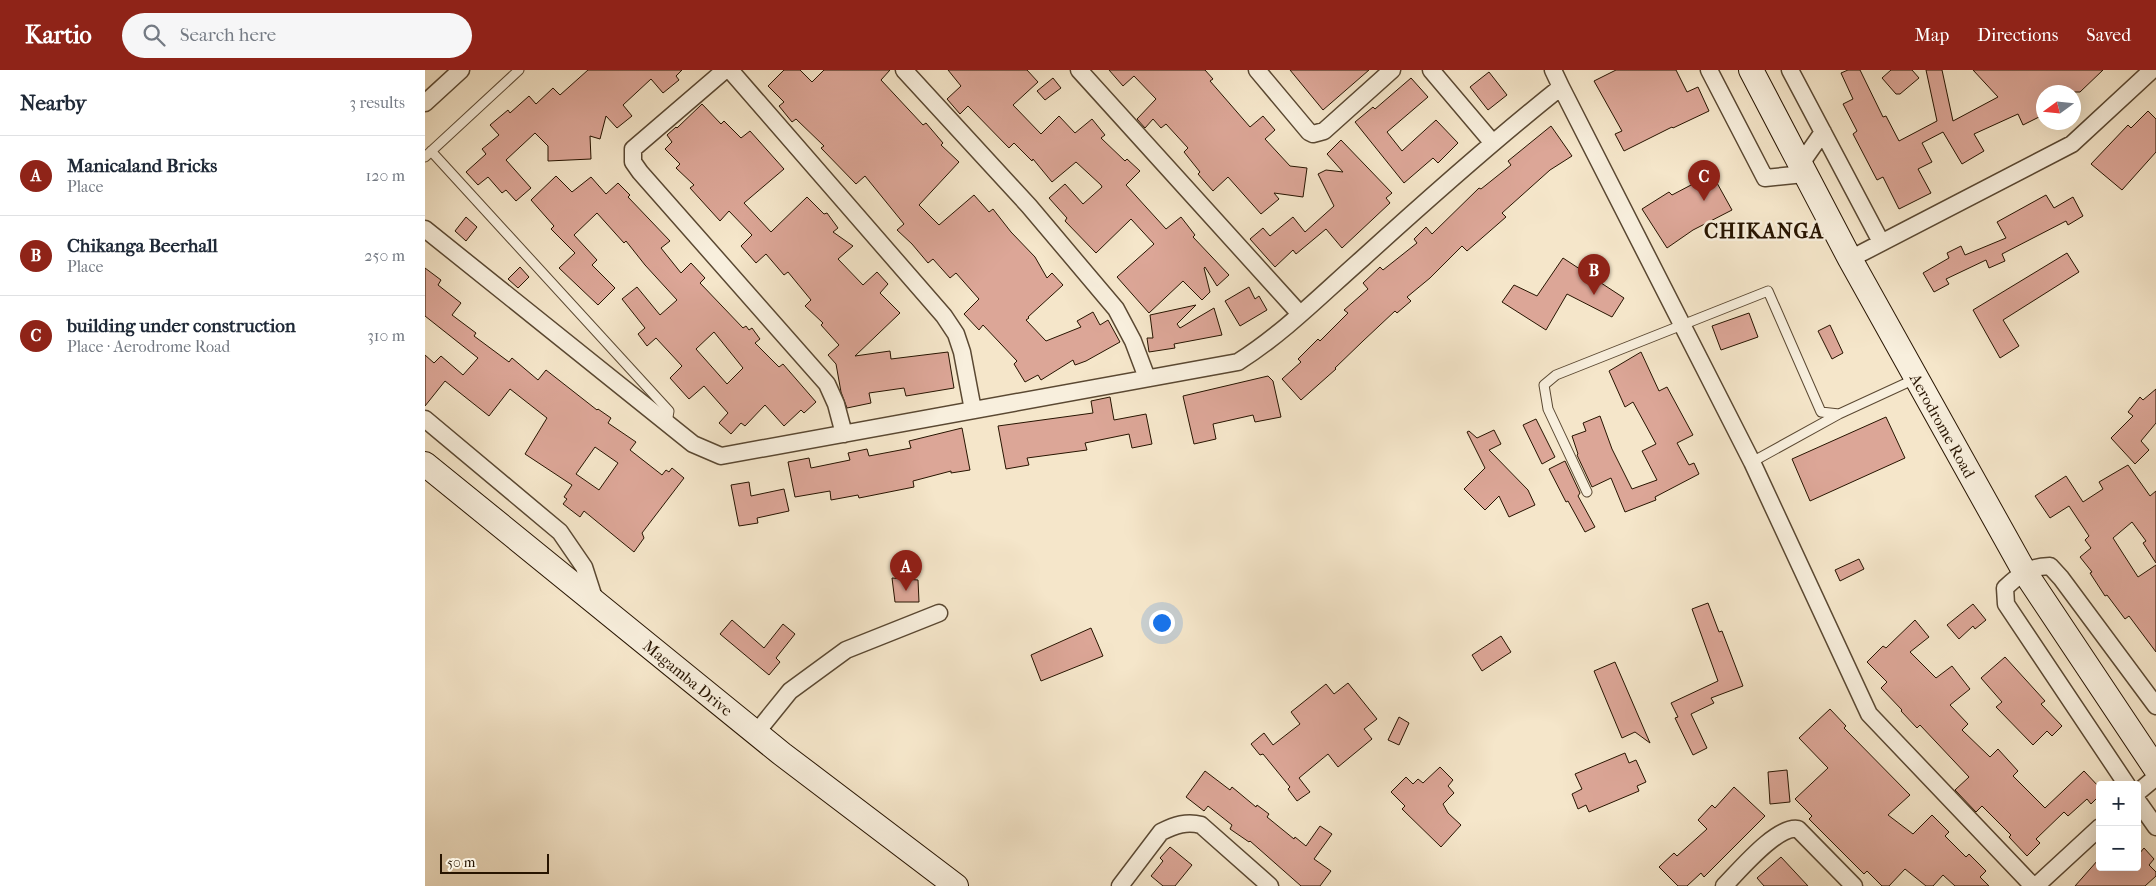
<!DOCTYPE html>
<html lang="en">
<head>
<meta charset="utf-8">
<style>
  :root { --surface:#fff; --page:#f6f6f7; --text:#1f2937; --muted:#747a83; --line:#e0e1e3; --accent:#8f2418 }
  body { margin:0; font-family:"IM FELL French Canon",serif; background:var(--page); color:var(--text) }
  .controls { position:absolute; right:15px; bottom:15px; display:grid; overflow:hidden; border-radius:5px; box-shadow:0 5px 20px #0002 }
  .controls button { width:45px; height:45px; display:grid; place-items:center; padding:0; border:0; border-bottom:1px solid var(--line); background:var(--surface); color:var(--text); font:25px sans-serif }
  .compass { position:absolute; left:1611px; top:15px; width:45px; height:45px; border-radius:50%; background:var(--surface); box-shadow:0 5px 20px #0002; rotate:255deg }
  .scale { position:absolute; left:15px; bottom:12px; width:109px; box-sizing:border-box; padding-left:5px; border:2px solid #271400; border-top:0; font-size:14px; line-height:18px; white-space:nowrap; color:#271400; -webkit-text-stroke:4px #f8efdd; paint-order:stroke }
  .you { position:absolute; left:736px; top:552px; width:18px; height:18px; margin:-12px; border:4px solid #fff; border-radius:50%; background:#1a73e8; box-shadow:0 0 0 8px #1a73e833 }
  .badge { display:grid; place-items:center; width:32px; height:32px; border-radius:50%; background:var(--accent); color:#fff; font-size:16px; font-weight:700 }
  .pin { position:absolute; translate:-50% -41px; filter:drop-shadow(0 1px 2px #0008) }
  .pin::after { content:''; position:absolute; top:26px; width:18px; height:15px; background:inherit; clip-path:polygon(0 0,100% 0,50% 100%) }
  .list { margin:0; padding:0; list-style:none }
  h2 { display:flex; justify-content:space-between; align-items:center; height:65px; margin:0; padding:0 20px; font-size:21px }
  h2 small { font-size:16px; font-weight:400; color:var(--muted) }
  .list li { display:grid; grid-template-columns:32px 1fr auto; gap:15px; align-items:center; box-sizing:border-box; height:80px; padding:0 20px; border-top:1px solid var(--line) }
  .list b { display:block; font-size:19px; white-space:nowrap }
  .list p { margin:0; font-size:16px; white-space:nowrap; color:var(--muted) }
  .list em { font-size:16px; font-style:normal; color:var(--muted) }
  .icon { flex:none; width:28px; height:28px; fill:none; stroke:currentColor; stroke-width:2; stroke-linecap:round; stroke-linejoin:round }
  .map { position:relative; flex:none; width:1731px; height:816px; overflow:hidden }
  header { display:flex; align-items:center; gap:30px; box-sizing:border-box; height:70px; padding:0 25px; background:var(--accent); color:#fff }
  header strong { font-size:24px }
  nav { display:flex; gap:28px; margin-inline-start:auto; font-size:18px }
  .search { width:350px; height:45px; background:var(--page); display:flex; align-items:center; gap:12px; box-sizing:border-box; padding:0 18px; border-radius:28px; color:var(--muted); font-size:19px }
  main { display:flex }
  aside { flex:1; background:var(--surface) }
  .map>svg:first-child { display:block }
  .building { fill:#dca697; stroke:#271400; fill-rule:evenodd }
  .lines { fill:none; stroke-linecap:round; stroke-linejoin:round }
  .lane-casing { stroke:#5a4832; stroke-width:11 }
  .street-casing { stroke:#5a4832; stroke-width:19 }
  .secondary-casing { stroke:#271400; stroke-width:26 }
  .lane { stroke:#f8efdd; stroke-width:9 }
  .street { stroke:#f8efdd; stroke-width:16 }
  .secondary { stroke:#f8efdd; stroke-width:24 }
  .labels { text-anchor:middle; stroke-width:5; stroke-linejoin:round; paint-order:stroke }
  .street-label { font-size:16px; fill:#271400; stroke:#f8efdd }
  .district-label { font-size:21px; font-weight:bold; letter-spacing:1px; fill:#271400; stroke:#f8efdd }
</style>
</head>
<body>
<header>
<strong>Kartio</strong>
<div class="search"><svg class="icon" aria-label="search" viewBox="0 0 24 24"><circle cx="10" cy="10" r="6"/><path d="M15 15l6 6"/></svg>Search here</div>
<nav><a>Map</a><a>Directions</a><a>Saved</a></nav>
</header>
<main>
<aside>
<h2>Nearby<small>3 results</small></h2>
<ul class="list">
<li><span class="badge">A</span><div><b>Manicaland Bricks</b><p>Place</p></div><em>120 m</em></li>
<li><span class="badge">B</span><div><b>Chikanga Beerhall</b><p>Place</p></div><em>250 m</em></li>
<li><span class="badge">C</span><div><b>building under construction</b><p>Place · Aerodrome Road</p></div><em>310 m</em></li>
</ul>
</aside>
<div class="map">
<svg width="1731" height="816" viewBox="0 0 1731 816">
  <rect width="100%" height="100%" fill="#f5e6ca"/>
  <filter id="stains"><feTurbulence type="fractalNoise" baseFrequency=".004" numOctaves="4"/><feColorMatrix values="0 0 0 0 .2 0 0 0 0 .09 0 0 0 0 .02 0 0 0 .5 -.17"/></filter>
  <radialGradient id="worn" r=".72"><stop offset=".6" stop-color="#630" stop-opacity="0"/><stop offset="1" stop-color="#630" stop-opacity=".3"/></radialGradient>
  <path class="building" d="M 163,0 L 257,0 L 251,6 L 254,10 L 238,23 L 226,9 L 198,35 L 207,46 L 192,58 L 181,46 L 175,69 L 165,66 L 166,89 L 123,91 L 123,76 L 110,63 L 81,90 L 106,118 L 91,131 L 81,120 L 77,123 L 63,107 L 53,115 L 41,102 L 61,84 L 57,79 L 74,65 L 65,55 L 83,40 L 85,43 L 104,26 L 111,34 L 128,18 L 135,25 Z
    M 359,0 L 375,0 L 387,12 L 399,0 L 465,0 L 456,10 L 498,55 L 501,53 L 518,73 L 516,75 L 534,92 L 494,135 L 514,155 L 549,125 L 564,142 L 568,139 L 586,162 L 610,187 L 622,208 L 627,203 L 638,215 L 603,247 L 604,248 L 601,250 L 621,271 L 656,257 L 652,251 L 668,242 L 675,255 L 683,250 L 695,272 L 661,291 L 650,295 L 648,290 L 616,310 L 613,305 L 600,312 L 589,294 L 592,291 L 558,255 L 554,260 L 539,244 L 554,229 L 531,203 L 525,208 L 508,189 L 503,193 L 487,174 L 472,160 L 479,154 L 440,106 L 431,114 L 396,78 L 399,76 L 371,49 L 367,52 L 354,36 L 359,32 L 343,16 Z
    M 523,0 L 602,0 L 613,12 L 588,35 L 616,64 L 634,46 L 650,63 L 667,49 L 680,65 L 676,68 L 700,91 L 702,89 L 715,101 L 701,115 L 741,159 L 756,147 L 770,165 L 768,167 L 804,205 L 792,216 L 780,197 L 779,198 L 785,222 L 777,230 L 758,211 L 724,243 L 692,207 L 729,174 L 706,149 L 671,183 L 640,151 L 642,148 L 624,128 L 640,114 L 658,134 L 677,117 L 676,115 L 651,92 L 627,112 L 608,89 L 607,91 L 589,73 L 584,78 L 543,36 L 535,44 L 522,29 L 536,16 Z
    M 684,0 L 780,0 L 788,9 L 785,11 L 825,57 L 838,46 L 850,60 L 840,69 L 865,96 L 882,98 L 878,127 L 849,123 L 854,129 L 836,144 L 803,107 L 788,121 L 773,104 L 775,102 L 759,82 L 763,78 L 741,54 L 736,58 L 728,49 L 720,58 L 712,49 L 731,29 L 709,6 L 698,16 Z
    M 865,0 L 944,0 L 898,40 Z
    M 1191,0 L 1251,0 L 1262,22 L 1273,17 L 1284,41 L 1248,58 L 1247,57 L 1199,81 L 1190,64 L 1197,61 L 1169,11 Z
    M 1423,0 L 1435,0 L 1458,47 L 1461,46 L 1474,71 L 1512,51 L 1501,0 L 1517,0 L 1528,51 L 1573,27 L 1548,0 L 1678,0 L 1655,22 L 1618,22 L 1618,45 L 1598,55 L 1593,44 L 1549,64 L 1559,81 L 1537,94 L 1518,62 L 1497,73 L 1507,92 L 1493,99 L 1506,123 L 1474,139 L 1458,107 L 1452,110 L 1428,64 L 1432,61 L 1418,34 L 1428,29 L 1416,3 Z
    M 1466,0 L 1487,0 L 1494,8 L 1475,24 L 1471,24 L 1457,8 Z
    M 1064,2 L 1082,25 L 1063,40 L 1045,17 Z
    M 628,8 L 636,18 L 620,30 L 612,21 Z
    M 986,8 L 1003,27 L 962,62 L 977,81 L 1011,50 L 1033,73 L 1013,93 L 1008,88 L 979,113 L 930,52 L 948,37 L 950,39 Z
    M 277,34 L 296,54 L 299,51 L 316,68 L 325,61 L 359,99 L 319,133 L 346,162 L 382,127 L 399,144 L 402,143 L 413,158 L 408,162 L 428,176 L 413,189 L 438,215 L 452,202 L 463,214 L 455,223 L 475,243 L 430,286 L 465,281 L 466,289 L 523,282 L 529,318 L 481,326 L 479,318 L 444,323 L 446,333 L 422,338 L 416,322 L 411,294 L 403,285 L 414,275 L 396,255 L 398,253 L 380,236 L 386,230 L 363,202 L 359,205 L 341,184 L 331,193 L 316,176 L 327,165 L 304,141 L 295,151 L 265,118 L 269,115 L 251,98 L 255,94 L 240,79 L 247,72 L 242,65 L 251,57 L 252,58 Z
    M 1723,41 L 1731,49 L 1731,82 L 1697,120 L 1666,94 L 1703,55 L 1706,58 Z
    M 1126,56 L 1147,86 L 1125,100 L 1077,143 L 1081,147 L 1042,181 L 1037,176 L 1005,208 L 982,227 L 986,231 L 972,243 L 970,241 L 938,271 L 910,298 L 911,299 L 876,330 L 857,309 L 876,292 L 873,289 L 893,269 L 895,271 L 923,243 L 919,240 L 943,219 L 938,213 L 955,197 L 958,200 L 992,173 L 989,169 L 1001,157 L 1007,164 L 1054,118 L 1056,119 L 1086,95 L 1083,91 Z
    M 916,70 L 967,123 L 961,128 L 965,133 L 917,178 L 901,159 L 871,184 L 868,180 L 850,197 L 825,169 L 838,158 L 845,166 L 868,147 L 880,162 L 909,136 L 893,104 L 901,100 L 918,102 L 902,84 Z
    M 1287,104 L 1307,140 L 1268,160 L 1242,178 L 1217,139 L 1244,122 L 1247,125 Z
    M 131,106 L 147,122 L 166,107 L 181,124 L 193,113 L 205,125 L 203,127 L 245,171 L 236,178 L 256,203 L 266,193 L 280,208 L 275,213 L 318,258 L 321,256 L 324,260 L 327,258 L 335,269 L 330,273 L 354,297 L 358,294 L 391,332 L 379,343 L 376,340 L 359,356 L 340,335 L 320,356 L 316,353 L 306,364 L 294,353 L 303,343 L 279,316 L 264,329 L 245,308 L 257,296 L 231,268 L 222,276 L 213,264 L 220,258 L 197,229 L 212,217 L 235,245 L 252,230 L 220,195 L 201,171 L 199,173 L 172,143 L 149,165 L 172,190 L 167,195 L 190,218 L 173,235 L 134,198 L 150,183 L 126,159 L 129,156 L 106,130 ZM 289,262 L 318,298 L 302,314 L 271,279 Z
    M 1621,125 L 1629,138 L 1648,127 L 1658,146 L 1643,155 L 1641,151 L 1577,184 L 1580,191 L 1564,198 L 1561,190 L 1521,209 L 1524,214 L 1509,222 L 1498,203 L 1524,188 L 1522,183 L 1536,176 L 1540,185 L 1581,168 L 1572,152 Z
    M 41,147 L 52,157 L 41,171 L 30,161 Z
    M 1642,183 L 1654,202 L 1578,250 L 1594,276 L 1575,288 L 1548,240 Z
    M 1138,188 L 1199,228 L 1187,247 L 1142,224 L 1121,260 L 1077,232 L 1089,215 L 1112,226 Z
    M 95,197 L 104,207 L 93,218 L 83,209 Z
    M 0,198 L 16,210 L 13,215 L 36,233 L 27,245 L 51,263 L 49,266 L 84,292 L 87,288 L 113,310 L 121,300 L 172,340 L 173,339 L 186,348 L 183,353 L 211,372 L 205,380 L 237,405 L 241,400 L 244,402 L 247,398 L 259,408 L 217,463 L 219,468 L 209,482 L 159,441 L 155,447 L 138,434 L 142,429 L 139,427 L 147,415 L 100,384 L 122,348 L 85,319 L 64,346 L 20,311 L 0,336 L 0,285 L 9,293 L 16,286 L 38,305 L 53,288 L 0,246 ZM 170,377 L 193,393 L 174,420 L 151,404 Z
    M 824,217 L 830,229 L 834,226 L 842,240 L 815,256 L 800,231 Z
    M 771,235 L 752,254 L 755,258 L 789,238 L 797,265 L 749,274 L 750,278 L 724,282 L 722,268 L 728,268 L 725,245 Z
    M 1324,243 L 1333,267 L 1296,280 L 1287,256 Z
    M 1405,255 L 1418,283 L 1407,289 L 1393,261 Z
    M 1216,282 L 1234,321 L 1242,317 L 1268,365 L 1252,373 L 1264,395 L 1269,393 L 1274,404 L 1230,427 L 1231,430 L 1200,442 L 1186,408 L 1167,417 L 1152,385 L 1153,384 L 1147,366 L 1161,361 L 1158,353 L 1175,346 L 1187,379 L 1207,419 L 1232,410 L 1217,381 L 1231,374 L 1208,332 L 1200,337 L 1184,301 Z
    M 843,306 L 848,311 L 856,347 L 830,352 L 828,345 L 788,354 L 791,369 L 769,374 L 758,326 Z
    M 1731,319 L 1731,353 L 1716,371 L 1724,380 L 1710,394 L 1686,368 L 1708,346 L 1703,342 L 1715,327 L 1718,330 Z
    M 685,327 L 689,350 L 721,344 L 727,374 L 707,378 L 704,364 L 660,373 L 662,380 L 602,388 L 604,395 L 581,399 L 573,356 L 668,343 L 666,331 Z
    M 1461,347 L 1480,388 L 1385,431 L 1367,389 Z
    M 1111,349 L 1130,387 L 1117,394 L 1098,355 Z
    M 537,358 L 545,400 L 526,403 L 526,401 L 488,411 L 489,417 L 434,428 L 433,425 L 406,430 L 405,421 L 370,427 L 363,392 L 384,388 L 386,398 L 425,390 L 423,383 L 442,379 L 444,386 L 486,378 L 484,371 Z
    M 1069,360 L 1076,374 L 1064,380 L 1103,420 L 1110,435 L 1084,447 L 1074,426 L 1060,440 L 1039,419 L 1060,398 L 1042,362 L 1044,361 L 1052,368 Z
    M 1140,391 L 1155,423 L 1153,426 L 1170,457 L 1160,462 L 1143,431 L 1141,432 L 1124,399 Z
    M 1703,395 L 1725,426 L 1731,421 L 1731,493 L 1718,473 L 1721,471 L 1707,452 L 1688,468 L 1713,507 L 1731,495 L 1731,582 L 1704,546 L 1700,549 L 1682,525 L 1680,526 L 1665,503 L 1667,502 L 1655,487 L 1666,478 L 1660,470 L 1664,466 L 1644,436 L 1625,448 L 1610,426 L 1641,406 L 1658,432 L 1678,419 L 1674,412 Z
    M 324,412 L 326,426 L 359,419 L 364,441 L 332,448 L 333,453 L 314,456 L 306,415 Z
    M 1434,489 L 1439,499 L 1415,511 L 1410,500 Z
    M 467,508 L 493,510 L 494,532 L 470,532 Z
    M 1283,533 L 1294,562 L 1297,561 L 1318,616 L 1286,628 L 1289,633 L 1266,644 L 1282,678 L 1268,685 L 1250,648 L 1253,647 L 1246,633 L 1293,611 L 1267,539 Z
    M 1548,534 L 1561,550 L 1550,559 L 1548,556 L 1534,569 L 1522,555 Z
    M 307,550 L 339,578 L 358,554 L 370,564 L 351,588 L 355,592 L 344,605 L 295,564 Z
    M 1490,550 L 1504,567 L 1485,582 L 1511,608 L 1527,596 L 1545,619 L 1525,635 L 1543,654 L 1537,660 L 1565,687 L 1573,679 L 1593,701 L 1588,706 L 1620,738 L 1659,701 L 1675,718 L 1675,725 L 1666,734 L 1662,729 L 1643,746 L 1639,742 L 1611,769 L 1615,773 L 1602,786 L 1584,767 L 1586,765 L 1557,736 L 1551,742 L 1530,720 L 1544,707 L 1495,655 L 1492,658 L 1476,641 L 1477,640 L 1456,618 L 1462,612 L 1442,592 L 1458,576 L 1461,578 Z
    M 666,558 L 678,586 L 616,611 L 606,585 Z
    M 1076,566 L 1086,582 L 1057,601 L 1047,585 Z
    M 1580,587 L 1620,631 L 1616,634 L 1637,656 L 1627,666 L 1622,661 L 1608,675 L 1571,637 L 1577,632 L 1556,608 Z
    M 1190,592 L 1225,673 L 1210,662 L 1197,668 L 1169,601 Z
    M 923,613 L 952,649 L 939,659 L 947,669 L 913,697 L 903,684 L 874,708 L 885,722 L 872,731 L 863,719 L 865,717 L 838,684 L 835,685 L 826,674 L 839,663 L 848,675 L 875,654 L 866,642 L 901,614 L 909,624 Z
    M 1405,639 L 1421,656 L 1419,658 L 1485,725 L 1463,745 L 1488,764 L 1507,745 L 1524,762 L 1520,766 L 1541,787 L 1544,784 L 1561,801 L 1555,807 L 1564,816 L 1530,816 L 1518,805 L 1508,816 L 1501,816 L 1480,799 L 1464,816 L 1457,816 L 1442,801 L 1439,804 L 1384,749 L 1387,746 L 1370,729 L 1403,698 L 1374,668 Z
    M 974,647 L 984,653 L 974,675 L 963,670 Z
    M 1200,683 L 1204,693 L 1211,690 L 1221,712 L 1212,716 L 1214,721 L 1164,742 L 1161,735 L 1153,739 L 1147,724 L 1157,719 L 1150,704 Z
    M 1015,697 L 1028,710 L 1023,716 L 1029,723 L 1018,734 L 1023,743 L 1036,755 L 1016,777 L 977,739 L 980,736 L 966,722 L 981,707 L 988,714 L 993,709 L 998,713 Z
    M 1362,700 L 1365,732 L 1345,734 L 1343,702 Z
    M 780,701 L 805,720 L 807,717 L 831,737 L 832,735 L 844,744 L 842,747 L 869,769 L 870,767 L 881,776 L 895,756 L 907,764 L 889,789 L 906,801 L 895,816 L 876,816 L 825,771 L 824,772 L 805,759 L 807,755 L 783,736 L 779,741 L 761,727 Z
    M 1309,717 L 1340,746 L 1279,807 L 1276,803 L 1262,816 L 1253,816 L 1234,797 L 1249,783 L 1252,786 L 1282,759 L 1273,750 L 1287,735 L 1290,738 Z
    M 745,777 L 767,795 L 750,816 L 738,816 L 726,806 L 738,791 L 735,788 Z
    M 1719,778 L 1729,789 L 1724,795 L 1731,802 L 1731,806 L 1720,816 L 1650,816 L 1673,790 L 1675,797 L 1712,797 L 1712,782 L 1714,784 Z
    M 1356,787 L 1383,816 L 1339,816 L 1332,808 Z"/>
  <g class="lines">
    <g class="lane-casing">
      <path id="lane" d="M 6,81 L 244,341 L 242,353
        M 0,87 L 94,0
        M 1327,392 L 1414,344
        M 1162,422 L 1123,339 L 1119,315 L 1131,305 L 1343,221 L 1396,342 L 1414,344 L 1490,309"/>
    </g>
    <g class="street-casing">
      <path id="street" d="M 300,0 L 208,79 L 208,92 L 215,102 L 402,314 L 411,334 L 419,364
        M 305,0 L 519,246 L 531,264 L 537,282 L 548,340
        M 479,0 L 604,136 L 691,239 L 708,271 L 722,308
        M 654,0 L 875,244
        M 832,0 L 884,62 L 888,64 L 899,61 L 967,0
        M 1006,0 L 1067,72
        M 1284,0 L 1340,108 L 1379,104
        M 1365,0 L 1456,172
        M 1136,17 L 1327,392 L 1444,644 L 1608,816
        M 0,33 L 36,0
        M 1375,95 L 1398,62
        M 0,159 L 268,374 L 296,386 L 813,292 C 859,263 898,223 938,188 C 1003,129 1068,71 1136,17 L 1128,0
        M 1425,189 L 1647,74 L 1727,0
        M 0,349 L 135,462 L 159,497 L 170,531
        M 331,663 L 365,621 L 421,580 L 514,543
        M 1702,715 L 1581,534 L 1580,518 C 1596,503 1603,497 1625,496 L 1636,508 L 1731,636
        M 1712,723 L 1731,707
        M 1712,730 L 1731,757
        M 695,816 L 736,762 C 750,755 762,751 776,755 L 845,816
        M 1299,816 C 1314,801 1352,755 1373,759 L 1429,816
        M 1611,816 L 1675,757"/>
    </g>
    <g class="secondary-casing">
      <g id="secondary">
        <path id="s1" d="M 1326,0 L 1425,189 L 1599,501 L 1731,699"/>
        <path id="s2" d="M 0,394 L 357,684 L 531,816"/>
      </g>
    </g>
    <use href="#lane" class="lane"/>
    <use href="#street" class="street"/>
    <use href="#secondary" class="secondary"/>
  </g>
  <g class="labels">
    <g class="street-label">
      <text dy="6" stroke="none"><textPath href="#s1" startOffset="404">Aerodrome Road</textPath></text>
      <text dy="6" stroke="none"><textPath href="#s2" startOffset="339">Magamba Drive</textPath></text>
    </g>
    <g class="district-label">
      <text x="1339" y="168">CHIKANGA</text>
    </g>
  </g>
  <rect width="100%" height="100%" filter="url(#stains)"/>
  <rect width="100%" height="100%" fill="url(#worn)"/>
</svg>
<div class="controls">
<button>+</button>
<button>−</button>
</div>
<svg class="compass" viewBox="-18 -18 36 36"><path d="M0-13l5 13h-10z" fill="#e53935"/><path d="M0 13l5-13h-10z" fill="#747a83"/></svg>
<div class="scale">50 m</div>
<div class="you"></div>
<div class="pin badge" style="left:481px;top:521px">A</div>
<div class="pin badge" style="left:1169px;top:225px">B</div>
<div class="pin badge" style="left:1279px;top:131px">C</div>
</div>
</main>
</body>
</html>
